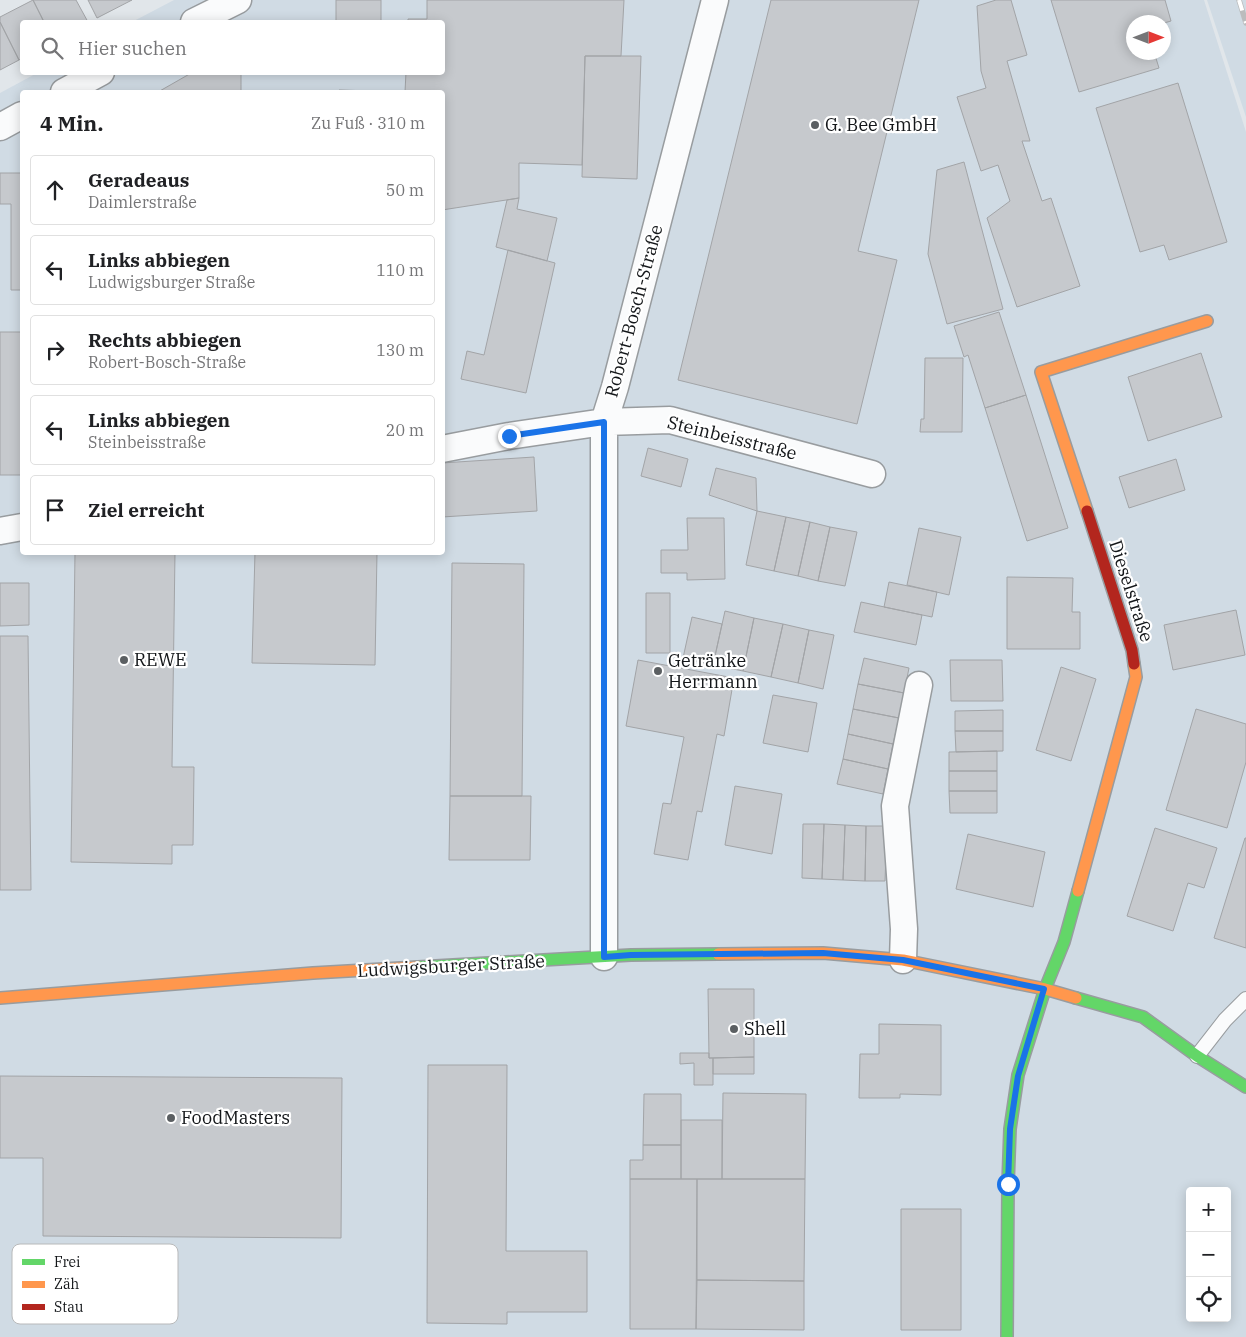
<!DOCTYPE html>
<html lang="de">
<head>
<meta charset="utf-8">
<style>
  :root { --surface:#fff; --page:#f2f2f2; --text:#202124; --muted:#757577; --line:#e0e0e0 }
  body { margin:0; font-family:"IBM Plex Serif",serif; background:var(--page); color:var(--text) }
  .controls { position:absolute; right:15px; bottom:15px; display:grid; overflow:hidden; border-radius:5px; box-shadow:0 2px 12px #0003 }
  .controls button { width:45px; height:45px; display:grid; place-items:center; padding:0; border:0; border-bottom:1px solid var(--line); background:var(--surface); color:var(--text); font:25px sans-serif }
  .compass { position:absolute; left:1126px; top:15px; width:45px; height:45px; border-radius:50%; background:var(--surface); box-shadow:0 2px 12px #0003; rotate:90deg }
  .stop { position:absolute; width:15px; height:15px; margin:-11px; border:4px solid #1a73e8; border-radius:50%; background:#fff }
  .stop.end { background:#1a73e8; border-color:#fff; box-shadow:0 1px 5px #0008 }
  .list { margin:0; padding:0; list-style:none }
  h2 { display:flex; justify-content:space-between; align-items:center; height:65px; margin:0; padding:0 20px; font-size:21px }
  h2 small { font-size:16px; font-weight:400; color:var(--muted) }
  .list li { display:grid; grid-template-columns:32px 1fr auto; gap:15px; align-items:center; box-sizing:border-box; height:70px; margin:0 10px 10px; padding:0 10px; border:1px solid var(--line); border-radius:5px }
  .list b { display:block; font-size:19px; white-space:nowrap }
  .list p { margin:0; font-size:16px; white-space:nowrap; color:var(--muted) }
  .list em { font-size:16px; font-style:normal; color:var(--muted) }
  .icon { flex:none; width:28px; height:28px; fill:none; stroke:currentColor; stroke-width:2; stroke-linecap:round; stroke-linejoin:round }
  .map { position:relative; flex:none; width:1246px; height:1337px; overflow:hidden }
  .search { position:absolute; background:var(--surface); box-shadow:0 2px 12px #0003; left:20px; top:20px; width:425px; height:55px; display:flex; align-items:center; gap:12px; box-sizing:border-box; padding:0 18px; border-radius:5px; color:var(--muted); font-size:19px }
  .panel { position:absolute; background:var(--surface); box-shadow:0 2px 12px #0003; left:20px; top:90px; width:425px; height:465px; border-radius:5px }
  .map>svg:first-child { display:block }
  .built { fill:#d0dbe4; fill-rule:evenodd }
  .building { fill:#c6c9cd; stroke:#a2a4a7 }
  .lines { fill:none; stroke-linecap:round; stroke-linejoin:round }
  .lane-casing { stroke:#989c9f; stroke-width:16 }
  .street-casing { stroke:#989c9f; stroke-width:29 }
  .fast-casing { stroke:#989c9f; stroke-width:14 }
  .slow-casing { stroke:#989c9f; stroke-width:14 }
  .jam-casing { stroke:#989c9f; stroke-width:14 }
  .lane { stroke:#fafbfc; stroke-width:14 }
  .street { stroke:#fafbfc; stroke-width:26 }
  .fast { stroke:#63d668; stroke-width:11 }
  .slow { stroke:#ff974d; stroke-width:11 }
  .jam { stroke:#b3261e; stroke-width:11 }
  .rail-casing { stroke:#bbbcbd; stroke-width:5.5 }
  .rail { stroke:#fff; stroke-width:4; stroke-dasharray:11; stroke-linecap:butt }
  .route { stroke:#1a73e8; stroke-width:6 }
  .poi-dot { fill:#5b5f62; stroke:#fff; stroke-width:2 }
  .labels { text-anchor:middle; stroke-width:4.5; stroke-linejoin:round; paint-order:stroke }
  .poi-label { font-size:18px; fill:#131619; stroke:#fff; text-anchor:start }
  .street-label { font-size:18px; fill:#131619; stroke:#fff }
  .key { fill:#fff; stroke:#b8b9ba; stroke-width:1 }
  .key-label { font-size:14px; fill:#131619 }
</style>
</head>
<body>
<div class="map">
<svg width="1246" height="1337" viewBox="0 0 1246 1337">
  <rect width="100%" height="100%" fill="#e1e6ea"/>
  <path class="built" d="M 174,0 L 1204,0 L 1246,132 L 1246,1337 L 0,1337 L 0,93 L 39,72 L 442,72 L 442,22 L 132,22 ZM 1134,22 L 1164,22 L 1164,52 L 1134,52 ZM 22,92 L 442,92 L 442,552 L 22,552 ZM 1190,1191 L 1227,1191 L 1227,1318 L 1190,1318 Z
    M 1207,0 L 1246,0 L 1246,117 Z"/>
  <path class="building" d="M 33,0 L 76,0 L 88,22 L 44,22 Z
    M 33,0 L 44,22 L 22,22 L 22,58 L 19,60 L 0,22 L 0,17 Z
    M 88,0 L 132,0 L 97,18 Z
    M 336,0 L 381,0 L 381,22 L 336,22 Z
    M 427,0 L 624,0 L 621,56 L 585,56 L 582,165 L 519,163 L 519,198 L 442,210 L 442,92 L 405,92 L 406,72 L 442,72 L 442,22 L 408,22 L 408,19 L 427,19 Z
    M 771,0 L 919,0 L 858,251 L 897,260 L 857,424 L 678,380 Z
    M 996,0 L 1011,0 L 1027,55 L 1007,61 L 1030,141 L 1022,141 L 1042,201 L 1051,198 L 1080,286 L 1017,307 L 987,218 L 1010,201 L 998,165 L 981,171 L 957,97 L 986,88 L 981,71 L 977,6 Z
    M 1051,0 L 1165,0 L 1171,21 L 1164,23 L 1164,22 L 1134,22 L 1134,52 L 1154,52 L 1159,68 L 1079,92 Z
    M 0,22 L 19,60 L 0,70 Z
    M 585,56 L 641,56 L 637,179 L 582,177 Z
    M 193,72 L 241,72 L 241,92 L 158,92 Z
    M 1178,83 L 1227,242 L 1169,260 L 1164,245 L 1140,252 L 1096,108 Z
    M 339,90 L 405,92 L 338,92 Z
    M 964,162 L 1003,309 L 947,324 L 928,254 L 937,170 Z
    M 0,173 L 22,173 L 22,290 L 11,290 L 11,204 L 0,204 Z
    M 519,198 L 517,209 L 557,218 L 547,261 L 496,247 L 507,200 Z
    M 508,250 L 555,263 L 526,393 L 461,379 L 467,351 L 484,355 Z
    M 999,312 L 1026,395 L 985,408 L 968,355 L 964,357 L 954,326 Z
    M 0,332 L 22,332 L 22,475 L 0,475 Z
    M 1201,353 L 1222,417 L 1148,441 L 1128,377 Z
    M 925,358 L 963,358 L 962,432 L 920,432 L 921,419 L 924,419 Z
    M 1026,395 L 1068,528 L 1027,541 L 985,408 Z
    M 648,448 L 688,459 L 681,487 L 641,476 Z
    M 534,457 L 537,511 L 442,517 L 442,463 Z
    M 1176,459 L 1185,490 L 1129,508 L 1119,477 Z
    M 716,468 L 756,478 L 757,511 L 709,495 Z
    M 757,511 L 786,517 L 774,571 L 746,565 Z
    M 786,517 L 810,522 L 798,576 L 774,571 Z
    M 687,518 L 724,518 L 725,579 L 687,580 L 687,573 L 661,573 L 661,550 L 688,550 Z
    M 810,522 L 830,527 L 818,581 L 798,576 Z
    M 830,527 L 857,532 L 845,586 L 818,581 Z
    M 919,528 L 961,537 L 949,595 L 907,585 Z
    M 75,552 L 175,552 L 172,767 L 194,767 L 193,845 L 172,845 L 172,864 L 71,862 Z
    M 255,552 L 377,552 L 375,665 L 252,663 Z
    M 452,563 L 524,564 L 522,796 L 450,796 Z
    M 1007,577 L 1073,578 L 1072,612 L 1080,612 L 1080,649 L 1007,649 Z
    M 889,582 L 937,592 L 932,617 L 884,607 Z
    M 0,583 L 29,583 L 29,625 L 0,626 Z
    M 646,593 L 670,593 L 670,653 L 646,653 Z
    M 861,602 L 922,615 L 916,645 L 854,632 Z
    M 1236,610 L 1245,655 L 1173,670 L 1164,625 Z
    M 725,611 L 754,618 L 743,671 L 713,665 Z
    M 692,617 L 722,624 L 713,665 L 683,658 Z
    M 754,618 L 783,624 L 771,677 L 743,671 Z
    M 783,624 L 809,630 L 798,683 L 771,677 Z
    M 809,630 L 834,635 L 823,689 L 798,683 Z
    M 0,636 L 28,636 L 31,890 L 0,890 Z
    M 864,658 L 909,668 L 904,693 L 858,684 Z
    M 638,660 L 734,678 L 724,736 L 717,734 L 702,812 L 697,811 L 688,860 L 654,854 L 663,803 L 671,804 L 684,737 L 626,726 Z
    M 950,660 L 1002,660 L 1003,701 L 951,701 Z
    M 1061,667 L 1096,679 L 1071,761 L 1036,750 Z
    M 858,684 L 904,693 L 899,718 L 853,709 Z
    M 773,695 L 817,703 L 808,752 L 763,743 Z
    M 853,709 L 899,718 L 893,744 L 848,734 Z
    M 1196,709 L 1246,724 L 1246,762 L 1227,828 L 1166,810 Z
    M 1003,710 L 1003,731 L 955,731 L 955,711 Z
    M 955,731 L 1003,731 L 1003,751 L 956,752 Z
    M 848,734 L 893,744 L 888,769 L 843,759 Z
    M 997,751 L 997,771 L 949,771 L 949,752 Z
    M 843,759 L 888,769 L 883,794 L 837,784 Z
    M 949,771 L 997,771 L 997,791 L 949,791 Z
    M 735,786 L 782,794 L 772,854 L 725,845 Z
    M 949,791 L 997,791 L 997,813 L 950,813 Z
    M 450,796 L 531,796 L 530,860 L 449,860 Z
    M 803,824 L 824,824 L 822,879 L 802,878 Z
    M 824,824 L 845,825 L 843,880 L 822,879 Z
    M 845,825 L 866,826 L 865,881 L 843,880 Z
    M 866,826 L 887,826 L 885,881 L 865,881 Z
    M 1155,828 L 1217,848 L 1204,888 L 1188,883 L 1173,931 L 1127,916 Z
    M 968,834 L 1045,852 L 1033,907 L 956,889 Z
    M 1245,838 L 1246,838 L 1246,948 L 1214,938 Z
    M 708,989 L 754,989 L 754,1057 L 709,1058 Z
    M 879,1024 L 941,1025 L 941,1095 L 900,1094 L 900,1098 L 859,1098 L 860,1054 L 879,1054 Z
    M 680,1053 L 709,1053 L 709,1058 L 713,1058 L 713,1085 L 694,1085 L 694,1063 L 680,1064 Z
    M 754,1057 L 754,1074 L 713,1074 L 713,1058 Z
    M 428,1065 L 507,1065 L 506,1251 L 587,1251 L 587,1312 L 507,1312 L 507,1324 L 427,1323 Z
    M 0,1076 L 342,1078 L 341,1238 L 43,1236 L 43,1158 L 0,1158 Z
    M 723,1093 L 806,1094 L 805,1179 L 722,1179 Z
    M 644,1094 L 681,1094 L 681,1145 L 643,1145 Z
    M 681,1120 L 722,1120 L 722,1179 L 681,1179 Z
    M 643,1145 L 681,1145 L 681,1179 L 630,1179 L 630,1160 L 643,1160 Z
    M 630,1179 L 697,1179 L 696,1329 L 630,1329 Z
    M 697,1179 L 805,1179 L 804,1281 L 697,1280 Z
    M 901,1209 L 961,1209 L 961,1330 L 901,1330 Z
    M 697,1280 L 804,1281 L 804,1330 L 696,1329 Z"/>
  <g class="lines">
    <g class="lane-casing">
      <path id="lane" d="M 1197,1056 L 1225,1020 L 1246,999"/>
    </g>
    <g class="street-casing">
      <path id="street" d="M 194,22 L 238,0
        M 64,92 L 101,72
        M 0,127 L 22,115
        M 442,449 L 509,436 L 604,422 L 670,420 L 872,474
        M 0,531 L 22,527
        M 604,957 L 604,422 L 615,387 L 715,0
        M 903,960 L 904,929 L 895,806 L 919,685"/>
    </g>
    <g class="fast-casing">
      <path id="fast" d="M 418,967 L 631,955 L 718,954
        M 1076,998 L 1143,1017 L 1197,1056 L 1246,1087
        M 1007,1337 L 1008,1184 L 1010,1129 L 1018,1075 L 1045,989 L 1064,942 L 1078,891"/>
    </g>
    <g class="slow-casing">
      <path id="slow" d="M 1087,511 L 1041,372 L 1207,321
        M 1078,891 L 1136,677 L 1134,664
        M 718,954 L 823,953 L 903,960 L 1045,989 L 1076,998
        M 0,998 L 313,973 L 418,967"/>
    </g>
    <g class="jam-casing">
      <path id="jam" d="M 1087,511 L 1132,650 L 1134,664"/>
    </g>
    <use href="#lane" class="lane"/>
    <use href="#street" class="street"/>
    <use href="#fast" class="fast"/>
    <use href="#slow" class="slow"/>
    <use href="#jam" class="jam"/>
    <g class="rail-casing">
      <path id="rail" d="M 1239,0 L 1246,23"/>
    </g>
    <use href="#rail" class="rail"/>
  </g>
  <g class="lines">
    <path class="route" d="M 509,436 L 604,422 L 604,957 L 631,955 L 823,953 L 903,960 L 1044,989 L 1018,1076 L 1010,1129 L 1008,1184"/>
  </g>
  <g class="poi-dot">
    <circle cx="815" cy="125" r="5"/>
    <circle cx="124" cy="660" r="5"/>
    <circle cx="658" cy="671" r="5"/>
    <circle cx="734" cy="1029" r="5"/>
    <circle cx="171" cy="1118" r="5"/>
  </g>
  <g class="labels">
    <g class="poi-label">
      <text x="825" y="131">G. Bee GmbH</text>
      <text x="134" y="666">REWE</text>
      <text x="668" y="667">Getränke<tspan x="668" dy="21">Herrmann</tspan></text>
      <text x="744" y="1035">Shell</text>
      <text x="181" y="1124">FoodMasters</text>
    </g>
    <g class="street-label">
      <text transform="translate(634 311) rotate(-75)" y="6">Robert-Bosch-Straße</text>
      <text transform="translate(732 438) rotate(14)" y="6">Steinbeisstraße</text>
      <text transform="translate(1131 591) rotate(72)" y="6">Dieselstraße</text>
      <text transform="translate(451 966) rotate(-3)" y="6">Ludwigsburger Straße</text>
    </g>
  </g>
  <rect x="12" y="1244" width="166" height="80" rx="8" class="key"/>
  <rect x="22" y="1259" width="23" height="6" fill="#63d668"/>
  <rect x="22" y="1281" width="23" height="7" fill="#ff974d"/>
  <rect x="22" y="1304" width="23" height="6" fill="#b3261e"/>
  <g class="key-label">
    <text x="54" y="1267">Frei</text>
    <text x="54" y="1289">Zäh</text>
    <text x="54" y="1312">Stau</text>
  </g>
</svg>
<div class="controls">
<button>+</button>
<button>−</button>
<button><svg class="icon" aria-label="locate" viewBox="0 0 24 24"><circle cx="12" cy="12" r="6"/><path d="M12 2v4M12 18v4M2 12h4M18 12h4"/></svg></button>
</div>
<svg class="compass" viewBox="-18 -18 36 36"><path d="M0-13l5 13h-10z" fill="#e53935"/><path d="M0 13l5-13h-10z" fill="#757577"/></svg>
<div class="stop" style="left:1008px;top:1184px"></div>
<div class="stop end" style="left:509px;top:436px"></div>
<div class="search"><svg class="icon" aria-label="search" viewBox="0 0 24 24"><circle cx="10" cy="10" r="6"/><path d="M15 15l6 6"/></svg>Hier suchen</div>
<section class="panel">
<h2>4 Min.<small>Zu Fuß · 310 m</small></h2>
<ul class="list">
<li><svg class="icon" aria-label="ahead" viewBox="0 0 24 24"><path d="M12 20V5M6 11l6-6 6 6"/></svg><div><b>Geradeaus</b><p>Daimlerstraße</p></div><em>50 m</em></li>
<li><svg class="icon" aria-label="left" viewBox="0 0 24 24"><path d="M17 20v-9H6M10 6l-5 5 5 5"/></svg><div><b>Links abbiegen</b><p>Ludwigsburger Straße</p></div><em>110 m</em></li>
<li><svg class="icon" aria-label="right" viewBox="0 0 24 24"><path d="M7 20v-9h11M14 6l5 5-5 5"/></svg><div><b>Rechts abbiegen</b><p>Robert-Bosch-Straße</p></div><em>130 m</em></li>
<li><svg class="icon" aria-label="left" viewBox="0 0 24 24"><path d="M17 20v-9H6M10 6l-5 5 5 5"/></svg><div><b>Links abbiegen</b><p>Steinbeisstraße</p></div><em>20 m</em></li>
<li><svg class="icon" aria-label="arrive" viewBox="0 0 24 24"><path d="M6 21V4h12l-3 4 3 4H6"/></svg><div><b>Ziel erreicht</b></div></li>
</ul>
</section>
</div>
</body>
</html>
